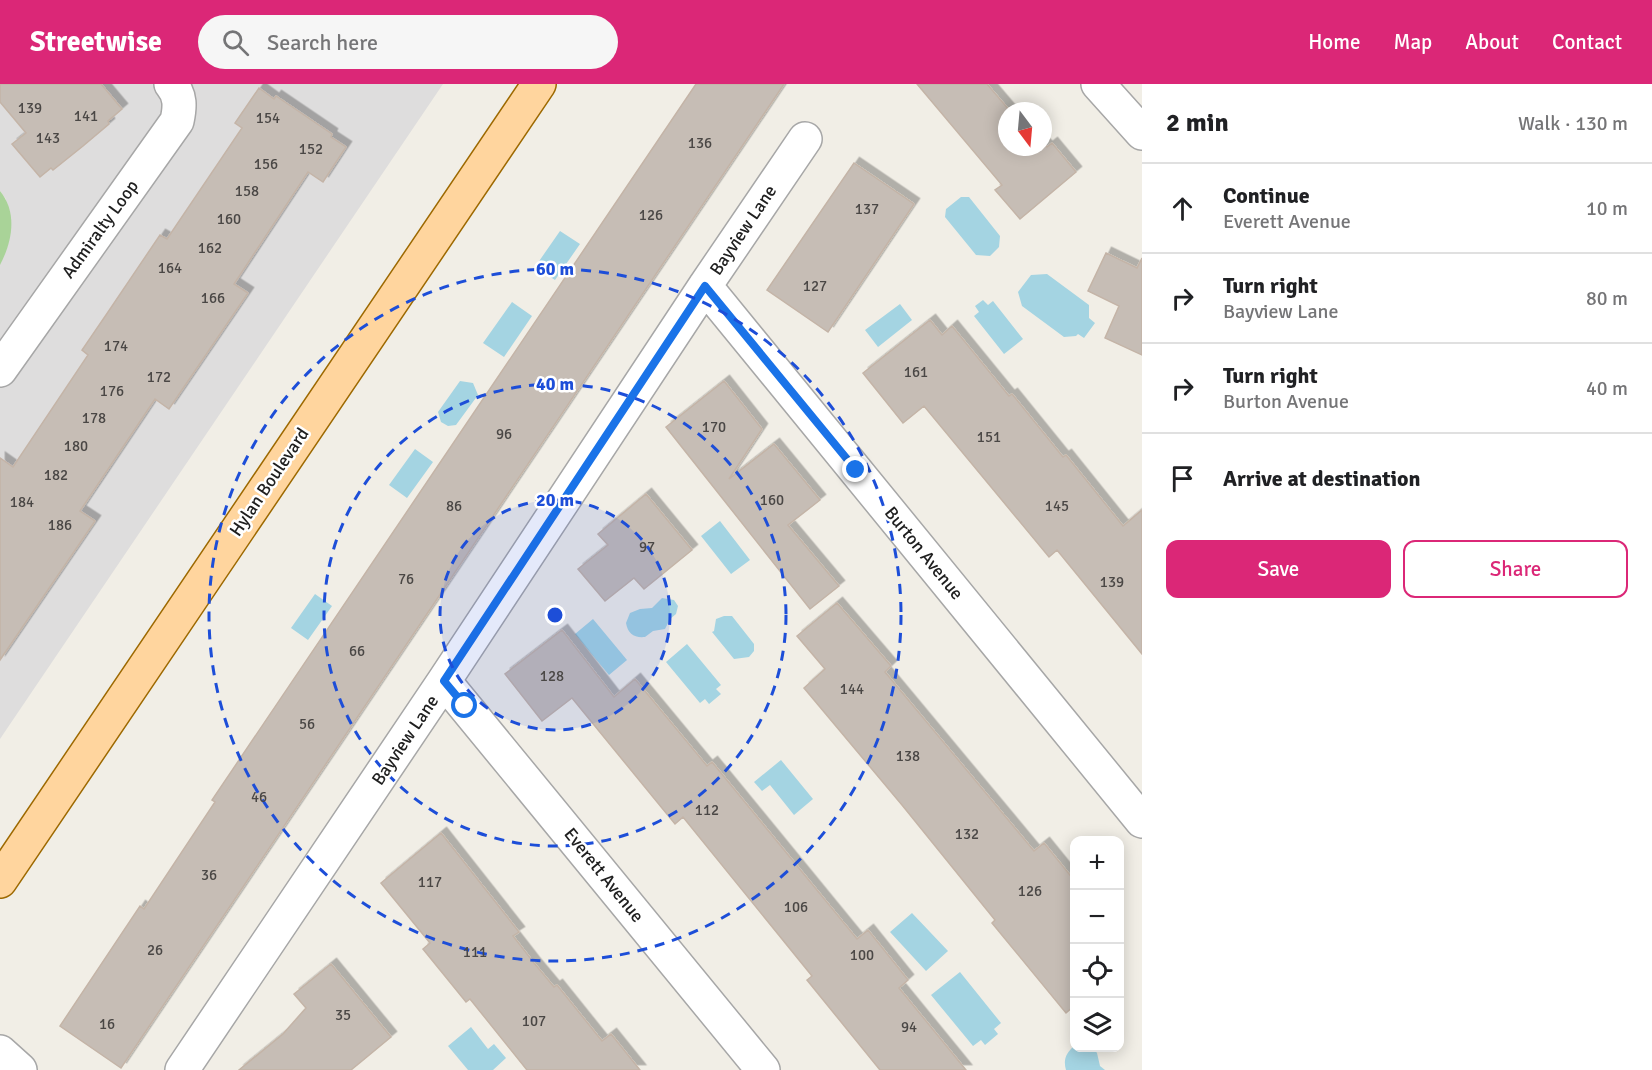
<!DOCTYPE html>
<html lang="en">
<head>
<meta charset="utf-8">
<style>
  :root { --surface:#fff; --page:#f6f6f6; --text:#202124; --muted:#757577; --line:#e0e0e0; --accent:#db2777 }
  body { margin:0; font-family:Signika,sans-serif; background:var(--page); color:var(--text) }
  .controls { position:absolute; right:18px; bottom:18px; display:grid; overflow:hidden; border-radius:12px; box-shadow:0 3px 15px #0003 }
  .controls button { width:54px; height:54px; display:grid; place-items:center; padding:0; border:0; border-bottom:2px solid var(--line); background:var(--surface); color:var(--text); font:30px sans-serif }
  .compass { position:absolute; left:998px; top:18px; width:54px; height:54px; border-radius:50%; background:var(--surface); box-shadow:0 3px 15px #0003; rotate:164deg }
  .stop { position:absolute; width:18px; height:18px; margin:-14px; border:4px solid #1a73e8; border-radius:50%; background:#fff }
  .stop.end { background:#1a73e8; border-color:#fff; box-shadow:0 2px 6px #0008 }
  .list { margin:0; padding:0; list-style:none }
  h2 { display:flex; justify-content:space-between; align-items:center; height:78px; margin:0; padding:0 24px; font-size:26px }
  h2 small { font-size:20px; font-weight:400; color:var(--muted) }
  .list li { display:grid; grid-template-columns:39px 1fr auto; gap:18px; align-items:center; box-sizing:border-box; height:90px; padding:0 24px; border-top:2px solid var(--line) }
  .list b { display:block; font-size:22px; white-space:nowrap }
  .list p { margin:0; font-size:20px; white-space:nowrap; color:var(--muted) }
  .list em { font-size:20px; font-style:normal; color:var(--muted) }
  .actions { display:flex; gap:12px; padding:18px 24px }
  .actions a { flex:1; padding:14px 0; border:2px solid var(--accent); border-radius:12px; text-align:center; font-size:21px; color:var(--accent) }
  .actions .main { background:var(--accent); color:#fff }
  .icon { flex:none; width:33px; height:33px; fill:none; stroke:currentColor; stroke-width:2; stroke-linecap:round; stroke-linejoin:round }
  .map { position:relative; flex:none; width:1142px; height:986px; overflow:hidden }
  header { display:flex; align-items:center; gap:36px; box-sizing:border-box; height:84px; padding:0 30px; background:var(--accent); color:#fff }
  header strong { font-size:28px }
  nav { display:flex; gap:33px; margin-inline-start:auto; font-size:21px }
  .search { width:420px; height:54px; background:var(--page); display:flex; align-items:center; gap:15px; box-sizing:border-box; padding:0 21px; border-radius:33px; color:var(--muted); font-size:22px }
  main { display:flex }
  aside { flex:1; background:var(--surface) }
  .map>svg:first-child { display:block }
  .residential { fill:#dedddd }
  .forest { fill:#a9d398 }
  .water { fill:#a4d4e2 }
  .building { fill:#c6bdb5; stroke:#c4b4a7; stroke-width:1.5; filter:url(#shadow) }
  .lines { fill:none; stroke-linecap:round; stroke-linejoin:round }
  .minor-casing { stroke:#a7a7a7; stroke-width:36 }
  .major-casing { stroke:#9d6900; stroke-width:36 }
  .minor { stroke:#fff; stroke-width:33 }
  .major { stroke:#ffd59e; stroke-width:33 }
  .route { stroke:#1a73e8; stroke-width:8 }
  .ring { fill:none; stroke:#1d4ed8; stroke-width:3; stroke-dasharray:10 8 }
  .labels { text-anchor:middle; stroke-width:5; stroke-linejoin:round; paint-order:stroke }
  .number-label { font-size:15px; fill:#4a4745 }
  .street-label { font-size:18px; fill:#202020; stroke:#fff }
  .centre { fill:#1d4ed8; stroke:#fff; stroke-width:3 }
  .ring-label { font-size:18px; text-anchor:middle; font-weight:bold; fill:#1d4ed8; stroke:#fff; stroke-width:5; stroke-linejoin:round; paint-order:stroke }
</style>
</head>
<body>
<header>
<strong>Streetwise</strong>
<div class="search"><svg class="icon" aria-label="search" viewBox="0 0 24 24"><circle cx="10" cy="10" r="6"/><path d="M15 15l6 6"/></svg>Search here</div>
<nav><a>Home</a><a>Map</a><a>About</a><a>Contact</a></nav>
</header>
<main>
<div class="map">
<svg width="1142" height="986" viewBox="0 0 1142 986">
  <defs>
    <filter id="shadow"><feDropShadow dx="5.5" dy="-5.5" stdDeviation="0" flood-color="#0004"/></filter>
  </defs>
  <rect width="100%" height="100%" fill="#f1eee6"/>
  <path class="residential" d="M 0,0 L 443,0 L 0,655 L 0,181 L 6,115 L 0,107 Z"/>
  <path class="forest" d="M 0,107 C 18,129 12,158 0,181 Z"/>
  <path class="water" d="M 961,113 L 969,113 L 1000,152 L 999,163 L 990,172 L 976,171 L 945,133 L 946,125 Z
    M 560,147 L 580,160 L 555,196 L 535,183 Z
    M 1047,190 L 1089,221 L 1089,234 L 1095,239 L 1084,254 L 1078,250 L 1076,252 L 1064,253 L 1022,222 L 1018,208 L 1031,191 Z
    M 983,216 L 988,221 L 993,217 L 1023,255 L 1004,270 L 974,232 L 979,228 L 975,222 Z
    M 512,218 L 532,232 L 504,273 L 483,259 Z
    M 900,220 L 912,236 L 878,263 L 865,246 Z
    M 460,297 L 473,299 L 478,311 L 456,341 L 448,342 L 441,338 L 438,328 Z
    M 415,365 L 433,378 L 407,414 L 389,401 Z
    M 720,437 L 750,476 L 731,490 L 701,452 Z
    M 315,510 L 332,522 L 308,556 L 291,544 Z
    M 662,514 L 674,516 L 678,522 L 676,530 L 670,535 L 665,545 L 653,547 L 645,553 C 634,554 628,550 626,539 L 630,529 L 640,525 L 652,524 Z
    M 724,532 L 732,532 L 754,560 L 754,567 L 749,573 L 734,575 L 712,548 L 714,547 L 716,535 Z
    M 593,535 L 627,576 L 609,591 L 575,550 Z
    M 687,560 L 721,601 L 716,605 L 721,610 L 709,620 L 705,615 L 700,619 L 666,578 Z
    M 781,676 L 813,715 L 794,731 L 770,701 L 762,707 L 754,698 Z
    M 912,829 L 948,867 L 926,887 L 890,848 Z
    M 960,888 L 1001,939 L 994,945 L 998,950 L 985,961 L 981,956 L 973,962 L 931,911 Z
    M 471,943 L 488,965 L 494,960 L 506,974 L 493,986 L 468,986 L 448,962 Z
    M 1074,962 L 1093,964 L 1097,969 L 1100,982 L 1105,986 L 1066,986 C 1063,976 1066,969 1074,962 Z"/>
  <path class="building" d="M 0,0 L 101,0 L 122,25 L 108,37 L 109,40 L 83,62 L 53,86 L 51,84 L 40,93 L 12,60 L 26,49 L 0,18 Z
    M 696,0 L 784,0 L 121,984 L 60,942 L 140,822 L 144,825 L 215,718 L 212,716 Z
    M 917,0 L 987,0 L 1010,27 L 1007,27 L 1007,63 L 1043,63 L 1043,59 L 1047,63 L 1052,59 L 1076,88 L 1020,135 L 995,106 L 1002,101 Z
    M 259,4 L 274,15 L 276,12 L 332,50 L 331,53 L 346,63 L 323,98 L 308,88 L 234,200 L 248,209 L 169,325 L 155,315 L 80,427 L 95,437 L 0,576 L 0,374 L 13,383 L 88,271 L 82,266 L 106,231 L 160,151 L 167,155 L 242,44 L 235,39 Z
    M 854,79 L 914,120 L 828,248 L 767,206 Z
    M 1106,169 L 1137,184 L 1142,174 L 1142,271 L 1105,254 L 1119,222 L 1088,207 Z
    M 930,236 L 942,251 L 952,242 L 1009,312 L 1012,310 L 1063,373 L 1066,371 L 1123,442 L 1142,426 L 1142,570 L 1057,466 L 1049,473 L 924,322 L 903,339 L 863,289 Z
    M 724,297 L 762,345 L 729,395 L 774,360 L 820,416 L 788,441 L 839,502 L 810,525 L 666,343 Z
    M 646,410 L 692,466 L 644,505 L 634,494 L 605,517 L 578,485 L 608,461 L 598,450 Z
    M 837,519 L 891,582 L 885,588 L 1034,767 L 1044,759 L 1074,796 L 1074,922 L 1066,929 L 992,839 L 995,836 L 902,721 L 804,604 L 825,585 L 797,552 Z
    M 562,546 L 614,613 L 635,595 L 707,682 L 712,678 L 857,855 L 868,846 L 908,896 L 899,904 L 966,986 L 880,986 L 807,896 L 812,892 L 683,733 L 675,740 L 572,614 L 542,637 L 505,590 Z
    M 441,749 L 519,848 L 513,852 L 534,879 L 554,903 L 557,901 L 602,957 L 611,950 L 640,986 L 527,986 L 470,915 L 466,918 L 423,865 L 430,859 L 381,799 Z
    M 331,880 L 391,953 L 351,986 L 239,986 L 283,950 L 306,924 L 294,910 Z"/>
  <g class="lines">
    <g class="minor-casing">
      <path id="minor" d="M 1098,0 L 1142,49
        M 705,202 L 1142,737
        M 0,286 L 177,37 C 180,23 181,12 171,0
        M 444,597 L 763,986
        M 0,968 L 20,986
        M 182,986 L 444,597 L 705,202 L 805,55"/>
    </g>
    <g class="major-casing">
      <path id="major" d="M 0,797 L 539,0"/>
    </g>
    <use href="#minor" class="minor"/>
    <use href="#major" class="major"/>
  </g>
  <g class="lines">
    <path class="route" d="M 465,622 L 444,597 L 705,202 L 856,386"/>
  </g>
  <circle cx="555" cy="531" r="115" fill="#1d4ed8" fill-opacity=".12"/>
  <g class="ring">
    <circle cx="555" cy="531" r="115"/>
    <circle cx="555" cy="531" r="231"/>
    <circle cx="555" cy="531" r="346"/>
  </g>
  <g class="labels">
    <g class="number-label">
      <text x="30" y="29">139</text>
      <text x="86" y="37">141</text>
      <text x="268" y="39">154</text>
      <text x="48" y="59">143</text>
      <text x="700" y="64">136</text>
      <text x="311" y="70">152</text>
      <text x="266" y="85">156</text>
      <text x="247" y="112">158</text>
      <text x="867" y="130">137</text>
      <text x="651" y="136">126</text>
      <text x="229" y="140">160</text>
      <text x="210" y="169">162</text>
      <text x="170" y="189">164</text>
      <text x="815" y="207">127</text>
      <text x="213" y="219">166</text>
      <text x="116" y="267">174</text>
      <text x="916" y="293">161</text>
      <text x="159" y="298">172</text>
      <text x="112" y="312">176</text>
      <text x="94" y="339">178</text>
      <text x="714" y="348">170</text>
      <text x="504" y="355">96</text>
      <text x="989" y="358">151</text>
      <text x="76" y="367">180</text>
      <text x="56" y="396">182</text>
      <text x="772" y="421">160</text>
      <text x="22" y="423">184</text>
      <text x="454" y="427">86</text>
      <text x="1057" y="427">145</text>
      <text x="60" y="446">186</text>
      <text x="647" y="468">97</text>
      <text x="406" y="500">76</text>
      <text x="1112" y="503">139</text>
      <text x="357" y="572">66</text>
      <text x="552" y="597">128</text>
      <text x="852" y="610">144</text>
      <text x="307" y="645">56</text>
      <text x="908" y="677">138</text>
      <text x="259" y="718">46</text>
      <text x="707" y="731">112</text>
      <text x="967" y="755">132</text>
      <text x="209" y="796">36</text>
      <text x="430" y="803">117</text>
      <text x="1030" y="812">126</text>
      <text x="796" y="828">106</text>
      <text x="155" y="871">26</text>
      <text x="475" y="873">111</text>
      <text x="862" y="876">100</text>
      <text x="343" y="936">35</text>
      <text x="534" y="942">107</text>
      <text x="107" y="945">16</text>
      <text x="909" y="948">94</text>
    </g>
    <g class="street-label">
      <text transform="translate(100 145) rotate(-54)" y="6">Admiralty Loop</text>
      <text transform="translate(743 146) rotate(-56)" y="6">Bayview Lane</text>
      <text transform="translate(269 398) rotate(-56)" y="6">Hylan Boulevard</text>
      <text transform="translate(924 469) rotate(51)" y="6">Burton Avenue</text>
      <text transform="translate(405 656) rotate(-56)" y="6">Bayview Lane</text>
      <text transform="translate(604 791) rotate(51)" y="6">Everett Avenue</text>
    </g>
  </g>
  <circle cx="555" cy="531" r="9" class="centre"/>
  <g class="ring-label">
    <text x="555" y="191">60 m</text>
    <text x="555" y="306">40 m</text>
    <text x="555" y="422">20 m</text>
  </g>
</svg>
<div class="controls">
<button>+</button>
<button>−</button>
<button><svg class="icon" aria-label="locate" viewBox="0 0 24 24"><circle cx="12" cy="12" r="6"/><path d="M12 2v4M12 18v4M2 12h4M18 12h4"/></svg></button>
<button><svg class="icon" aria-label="layers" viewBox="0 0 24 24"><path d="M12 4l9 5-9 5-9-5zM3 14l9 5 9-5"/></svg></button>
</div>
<svg class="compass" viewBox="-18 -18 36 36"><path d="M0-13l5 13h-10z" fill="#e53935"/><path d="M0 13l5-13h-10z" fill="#757577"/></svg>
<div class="stop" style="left:465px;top:622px"></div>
<div class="stop end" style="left:856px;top:386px"></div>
</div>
<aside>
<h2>2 min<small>Walk · 130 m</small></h2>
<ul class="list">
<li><svg class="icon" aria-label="ahead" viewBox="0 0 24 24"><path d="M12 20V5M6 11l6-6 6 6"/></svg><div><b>Continue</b><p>Everett Avenue</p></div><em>10 m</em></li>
<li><svg class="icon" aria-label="right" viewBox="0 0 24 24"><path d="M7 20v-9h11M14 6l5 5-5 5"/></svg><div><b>Turn right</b><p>Bayview Lane</p></div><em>80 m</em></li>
<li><svg class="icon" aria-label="right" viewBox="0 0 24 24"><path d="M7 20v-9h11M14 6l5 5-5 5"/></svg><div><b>Turn right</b><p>Burton Avenue</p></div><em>40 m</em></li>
<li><svg class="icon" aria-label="arrive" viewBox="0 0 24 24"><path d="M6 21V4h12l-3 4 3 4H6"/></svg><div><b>Arrive at destination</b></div></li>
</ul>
<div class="actions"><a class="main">Save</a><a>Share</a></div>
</aside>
</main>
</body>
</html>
